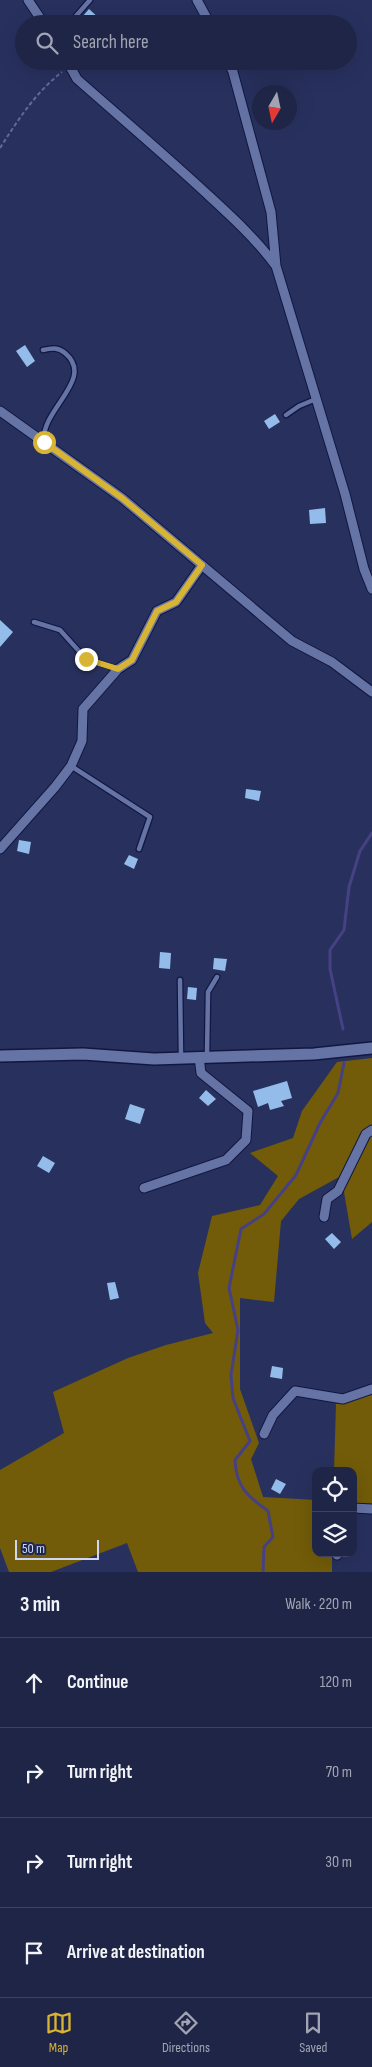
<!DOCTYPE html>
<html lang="en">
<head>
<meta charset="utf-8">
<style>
  :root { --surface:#1e2546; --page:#262d4d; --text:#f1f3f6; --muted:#a1a5b3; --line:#3c425f; --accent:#d8b434 }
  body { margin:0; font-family:"Sofia Sans Condensed",sans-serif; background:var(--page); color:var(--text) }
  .controls { position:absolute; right:15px; bottom:15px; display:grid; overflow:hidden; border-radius:10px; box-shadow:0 5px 20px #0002 }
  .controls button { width:45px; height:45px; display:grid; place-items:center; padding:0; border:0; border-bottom:1px solid var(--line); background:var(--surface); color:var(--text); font:25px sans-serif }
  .compass { position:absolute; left:252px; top:85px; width:45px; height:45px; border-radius:50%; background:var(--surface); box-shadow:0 5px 20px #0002; rotate:189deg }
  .scale { position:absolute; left:15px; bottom:12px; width:84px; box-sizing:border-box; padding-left:5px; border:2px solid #cdd6f2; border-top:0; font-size:14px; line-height:18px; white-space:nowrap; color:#cdd6f2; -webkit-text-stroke:4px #1e2752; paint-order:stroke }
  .stop { position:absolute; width:15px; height:15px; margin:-11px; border:4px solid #d8b434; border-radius:50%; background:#fff }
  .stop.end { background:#d8b434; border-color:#fff; box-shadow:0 1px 5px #0008 }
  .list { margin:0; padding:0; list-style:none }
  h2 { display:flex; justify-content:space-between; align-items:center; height:65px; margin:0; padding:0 20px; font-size:21px }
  h2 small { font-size:16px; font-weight:400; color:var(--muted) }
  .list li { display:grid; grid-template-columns:32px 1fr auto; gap:15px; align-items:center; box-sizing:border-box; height:90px; padding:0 20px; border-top:1px solid var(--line) }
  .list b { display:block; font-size:19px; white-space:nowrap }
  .list em { font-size:16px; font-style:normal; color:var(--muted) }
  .icon { flex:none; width:28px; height:28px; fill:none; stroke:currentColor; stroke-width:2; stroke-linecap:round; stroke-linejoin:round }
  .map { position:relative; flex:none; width:372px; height:1572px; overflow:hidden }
  .search { position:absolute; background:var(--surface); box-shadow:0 5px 20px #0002; left:15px; right:15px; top:15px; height:55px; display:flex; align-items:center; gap:12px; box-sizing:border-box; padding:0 18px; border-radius:28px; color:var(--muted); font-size:19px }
  .sheet { height:425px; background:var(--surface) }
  nav { display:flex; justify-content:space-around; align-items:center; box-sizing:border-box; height:70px; border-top:1px solid var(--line); background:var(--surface); font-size:14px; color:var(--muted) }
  nav a { display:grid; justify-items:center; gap:2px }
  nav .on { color:var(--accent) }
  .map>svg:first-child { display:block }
  .green { fill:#725c09 }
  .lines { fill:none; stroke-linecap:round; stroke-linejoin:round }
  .stream { stroke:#464184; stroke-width:3 }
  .building { fill:#94bceb }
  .service-casing { stroke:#111741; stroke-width:7 }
  .minor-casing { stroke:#111741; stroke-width:11 }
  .tertiary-casing { stroke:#111741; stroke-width:14 }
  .path { stroke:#626b92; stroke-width:2; stroke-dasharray:4 2.5; stroke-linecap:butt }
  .service { stroke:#6573a5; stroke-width:4.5 }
  .minor { stroke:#6573a5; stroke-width:9 }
  .tertiary { stroke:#6573a5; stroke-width:11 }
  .route { stroke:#d8b434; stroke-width:6 }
</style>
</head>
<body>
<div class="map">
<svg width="372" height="1572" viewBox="0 0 372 1572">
  <rect width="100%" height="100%" fill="#28315e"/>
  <path class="green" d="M 372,1058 L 372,1125 L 363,1130 L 341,1176 L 299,1199 L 281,1221 L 274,1302 L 240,1298 L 240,1389 L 259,1443 L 251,1459 L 263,1497 L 316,1500 L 316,1553 L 332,1553 L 332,1572 L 138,1572 L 127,1543 L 51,1572 L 9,1572 L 0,1548 L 0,1470 L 64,1433 L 53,1392 L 128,1358 L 166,1345 L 213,1333 L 205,1323 L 198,1273 L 212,1216 L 260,1205 L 278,1176 L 250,1153 L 293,1138 L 302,1111 L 337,1062 Z
    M 372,1136 L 372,1222 L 352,1239 L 343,1186 L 366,1138 Z
    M 372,1392 L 372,1504 L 353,1503 L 353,1471 L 334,1471 L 336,1404 Z"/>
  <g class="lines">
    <path class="stream" d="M 343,1029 L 330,969 L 330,950 L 344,930 L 349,887 L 360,851 L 372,833
      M 263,1572 L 264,1547 L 273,1537 L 268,1511 C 247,1496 236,1486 235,1460 L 250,1441 L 233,1398 L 231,1375 L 238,1330 L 229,1288 L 241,1229 L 264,1214 L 296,1175 L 320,1123 L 338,1093 L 344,1063"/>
  </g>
  <path class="building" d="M 89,9 L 100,19 L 96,24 L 76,24 Z
    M 25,345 L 35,361 L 27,367 L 16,351 Z
    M 275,414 L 280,422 L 269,429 L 264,421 Z
    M 325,508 L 326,523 L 310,524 L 309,510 Z
    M 0,620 L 13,632 L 0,647 Z
    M 246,789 L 261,791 L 259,801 L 245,798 Z
    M 19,840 L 31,842 L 29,854 L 17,851 Z
    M 129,855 L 138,859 L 134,869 L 124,864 Z
    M 160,952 L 171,953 L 170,969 L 159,968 Z
    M 214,958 L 227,959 L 225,971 L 213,969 Z
    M 188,987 L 197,988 L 196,1000 L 187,999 Z
    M 287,1081 L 292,1098 L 281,1101 L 284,1106 L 270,1110 L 268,1103 L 258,1107 L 253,1091 Z
    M 206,1090 L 216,1099 L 208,1106 L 199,1098 Z
    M 130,1104 L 145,1109 L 140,1124 L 125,1119 Z
    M 43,1156 L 55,1163 L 49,1173 L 37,1166 Z
    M 332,1233 L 341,1242 L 334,1249 L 325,1239 Z
    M 115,1282 L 119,1298 L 110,1300 L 107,1283 Z
    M 272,1366 L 283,1368 L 282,1379 L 270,1377 Z
    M 276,1479 L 286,1484 L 280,1494 L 271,1489 Z"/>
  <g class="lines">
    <g class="service-casing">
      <path id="service" d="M 69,24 L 90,0
        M 43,350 C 52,348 58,347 65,353 C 96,379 41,409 44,441
        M 286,415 L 299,406 L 316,399
        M 34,622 L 60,630 L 86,659 L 118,669
        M 71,766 L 150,817 L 139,849
        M 180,980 L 181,1057
        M 207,1056 L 208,992 L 217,977"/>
    </g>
    <g class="minor-casing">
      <path id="minor" d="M 28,0 L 44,24
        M 197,0 L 210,24
        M 67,61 L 77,79 C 120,117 165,155 207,194 C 232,217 256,239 276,266
        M 228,61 L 233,72 L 271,212 L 276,266 L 345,494 L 364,569 L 372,589
        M 0,411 L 122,498 L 292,641 L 332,662 L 372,692
        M 0,849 L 55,787 L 71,766 L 82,741 L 83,709 L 118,669 L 132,660 L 157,611 L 176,602 L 202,565
        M 144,1188 L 226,1160 L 246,1140 L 248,1111 L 201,1073 L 199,1057
        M 324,1217 L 327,1199 L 338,1191 L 366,1134 L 372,1130
        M 264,1434 L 273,1415 L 295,1391 L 343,1399 L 372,1389
        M 353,1508 L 372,1509
        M 337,1555 L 337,1553"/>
    </g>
    <g class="tertiary-casing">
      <path id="tertiary" d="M 0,1056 L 83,1054 L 154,1059 L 314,1054 L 372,1048"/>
    </g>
    <path class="path" d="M 0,148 C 18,120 35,93 62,72"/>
    <use href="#service" class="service"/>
    <use href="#minor" class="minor"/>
    <use href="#tertiary" class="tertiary"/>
  </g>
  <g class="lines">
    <path class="route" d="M 44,442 L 122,498 L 202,565 L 176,602 L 157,611 L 132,660 L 118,669 L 86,659"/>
  </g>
</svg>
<div class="controls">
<button><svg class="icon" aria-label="locate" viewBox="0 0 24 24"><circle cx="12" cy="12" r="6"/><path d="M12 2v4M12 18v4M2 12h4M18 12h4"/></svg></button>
<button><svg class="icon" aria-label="layers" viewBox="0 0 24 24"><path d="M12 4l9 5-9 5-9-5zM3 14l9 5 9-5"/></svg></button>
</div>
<svg class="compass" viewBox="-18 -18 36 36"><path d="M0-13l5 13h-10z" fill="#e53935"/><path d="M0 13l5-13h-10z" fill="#a1a5b3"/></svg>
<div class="scale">50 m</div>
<div class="stop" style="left:44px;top:442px"></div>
<div class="stop end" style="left:86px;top:659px"></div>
<div class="search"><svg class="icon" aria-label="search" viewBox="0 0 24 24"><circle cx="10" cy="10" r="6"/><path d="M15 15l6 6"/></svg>Search here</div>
</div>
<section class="sheet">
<h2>3 min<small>Walk · 220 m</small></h2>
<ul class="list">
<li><svg class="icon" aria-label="ahead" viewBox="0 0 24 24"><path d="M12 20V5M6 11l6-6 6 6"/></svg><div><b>Continue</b></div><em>120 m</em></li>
<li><svg class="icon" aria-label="right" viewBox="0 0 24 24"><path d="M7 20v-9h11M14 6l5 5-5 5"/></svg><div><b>Turn right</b></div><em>70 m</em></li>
<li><svg class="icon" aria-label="right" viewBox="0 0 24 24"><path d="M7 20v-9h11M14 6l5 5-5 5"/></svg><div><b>Turn right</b></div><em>30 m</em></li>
<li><svg class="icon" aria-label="arrive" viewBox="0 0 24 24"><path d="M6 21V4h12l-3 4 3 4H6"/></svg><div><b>Arrive at destination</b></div></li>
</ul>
</section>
<nav>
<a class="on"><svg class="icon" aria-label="map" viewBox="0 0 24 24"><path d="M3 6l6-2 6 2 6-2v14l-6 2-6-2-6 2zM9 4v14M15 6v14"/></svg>Map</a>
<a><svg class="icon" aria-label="directions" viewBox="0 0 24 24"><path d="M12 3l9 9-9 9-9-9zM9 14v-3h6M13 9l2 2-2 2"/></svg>Directions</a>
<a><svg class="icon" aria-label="saved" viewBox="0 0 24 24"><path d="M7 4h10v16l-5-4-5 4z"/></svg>Saved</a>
</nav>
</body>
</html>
